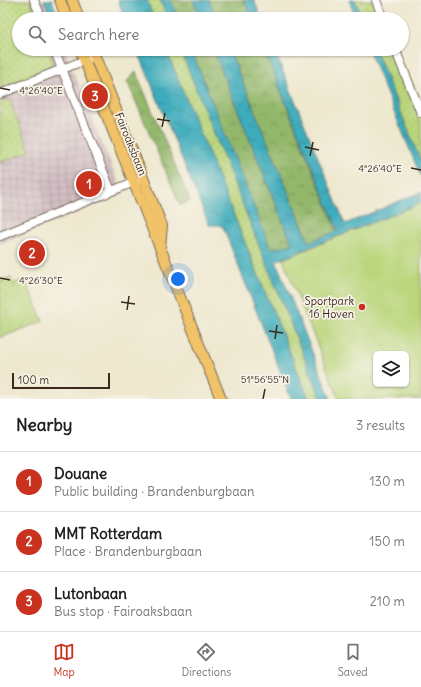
<!DOCTYPE html>
<html lang="en">
<head>
<meta charset="utf-8">
<style>
  :root { --surface:#fff; --page:#f6f6f6; --text:#202124; --muted:#757577; --line:#e0e0e0; --accent:#c8321e }
  body { margin:0; font-family:Delius,sans-serif; background:var(--page); color:var(--text) }
  .controls { position:absolute; right:12px; bottom:12px; display:grid; overflow:hidden; border-radius:6px; box-shadow:0 1px 3px #0004 }
  .controls button { width:36px; height:36px; display:grid; place-items:center; padding:0; border:0; border-bottom:1px solid var(--line); background:var(--surface); color:var(--text); font:20px sans-serif }
  .scale { position:absolute; left:12px; bottom:10px; width:98px; box-sizing:border-box; padding-left:4px; border:2px solid #3b2a1e; border-top:0; font-size:11px; line-height:14px; white-space:nowrap; color:#3b2a1e; -webkit-text-stroke:3px #f7f3e8; paint-order:stroke }
  .you { position:absolute; left:178px; top:279px; width:14px; height:14px; margin:-10px; border:3px solid #fff; border-radius:50%; background:#1a73e8; box-shadow:0 0 0 6px #1a73e833 }
  .badge { display:grid; place-items:center; width:26px; height:26px; border-radius:50%; background:var(--accent); color:#fff; font-size:13px; font-weight:700 }
  .pin { position:absolute; translate:-50% -50%; border:2px solid #fff; box-shadow:0 1px 4px #0006 }
  .list { margin:0; padding:0; list-style:none }
  h2 { display:flex; justify-content:space-between; align-items:center; height:52px; margin:0; padding:0 16px; font-size:17px }
  h2 small { font-size:13px; font-weight:400; color:var(--muted) }
  .list li { display:grid; grid-template-columns:26px 1fr auto; gap:12px; align-items:center; box-sizing:border-box; height:60px; padding:0 16px; border-top:1px solid var(--line) }
  .list b { display:block; font-size:15px; white-space:nowrap }
  .list p { margin:0; font-size:13px; white-space:nowrap; color:var(--muted) }
  .list em { font-size:13px; font-style:normal; color:var(--muted) }
  .icon { flex:none; width:22px; height:22px; fill:none; stroke:currentColor; stroke-width:2; stroke-linecap:round; stroke-linejoin:round }
  .map { position:relative; flex:none; width:421px; height:399px; overflow:hidden }
  .search { position:absolute; background:var(--surface); box-shadow:0 1px 3px #0004; left:12px; right:12px; top:12px; height:44px; display:flex; align-items:center; gap:10px; box-sizing:border-box; padding:0 14px; border-radius:22px; color:var(--muted); font-size:15px }
  .sheet { height:232px; background:var(--surface) }
  nav { display:flex; justify-content:space-around; align-items:center; box-sizing:border-box; height:56px; border-top:1px solid var(--line); background:var(--surface); font-size:11px; color:var(--muted) }
  nav a { display:grid; justify-items:center; gap:2px }
  nav .on { color:var(--accent) }
  .map>svg:first-child { display:block }
  .industrial { fill:url(#industrial-grid) }
  .grass { fill:url(#grass-dots); stroke:#7a804c }
  .forest { fill:url(#forest-crowns); stroke:#677044 }
  .pitch { fill:#bad67b; stroke:#7a804c; fill-rule:evenodd }
  .water { fill:url(#water-ripples); stroke:#3c6b6d }
  .lines { fill:none; stroke-linecap:round; stroke-linejoin:round }
  .minor-casing { stroke:#7a6c5c; stroke-width:10 }
  .major-casing { stroke:#7a6c5c; stroke-width:12 }
  .minor { stroke:#fff; stroke-width:8 }
  .major { stroke:#f1c369; stroke-width:10 }
  .ticks { fill:none; stroke:#3b2a1e; stroke-width:1.5 }
  .poi-dot { fill:#c8321e; stroke:#f7f3e8; stroke-width:1.5 }
  .labels { text-anchor:middle; stroke-width:3.5; stroke-linejoin:round; paint-order:stroke }
  .street-label { font-size:11px; fill:#3b2a1e; stroke:#f7f3e8 }
  .poi-label { font-size:11px; fill:#3b2a1e; stroke:#f7f3e8; text-anchor:end }
  .ticks-label { font-size:10px; text-anchor:middle; fill:#3b2a1e; stroke:#f7f3e8; stroke-width:3.5; stroke-linejoin:round; paint-order:stroke }
</style>
</head>
<body>
<div class="map">
<svg width="421" height="399" viewBox="0 0 421 399">
  <defs>
    <pattern id="industrial-grid" width="8" height="8" patternUnits="userSpaceOnUse"><rect width="8" height="8" fill="#d2bec3"/><path d="M0 4h8M4 0v8" fill="none" stroke="#b5a3a7"/></pattern>
    <pattern id="grass-dots" width="8" height="8" patternUnits="userSpaceOnUse"><rect width="8" height="8" fill="#bad67b"/><path d="M2 2h.1M6 6h.1" fill="none" stroke="#a1b86a" stroke-width="1.8" stroke-linecap="round"/></pattern>
    <pattern id="forest-crowns" width="20" height="18" patternUnits="userSpaceOnUse"><rect width="20" height="18" fill="#93b76b"/><path d="M2 6a3 3 0 1 1 6 0M12 15a3 3 0 1 1 6 0" fill="none" stroke="#799557"/></pattern>
    <pattern id="water-ripples" width="26" height="14" patternUnits="userSpaceOnUse"><rect width="26" height="14" fill="#3eacbc"/><path d="M2 4q2-2 4 0t4 0M15 11q2-2 4 0t4 0" fill="none" stroke="#358c98"/></pattern>
  </defs>
  <rect width="100%" height="100%" fill="#f7f3e8"/>
  <filter id="ink" filterUnits="userSpaceOnUse"><feTurbulence type="fractalNoise" baseFrequency=".025" numOctaves="2"/><feDisplacementMap in="SourceGraphic" scale="8" xChannelSelector="R" yChannelSelector="G"/><feConvolveMatrix kernelMatrix="1 2 1 2 8 2 1 2 1" color-interpolation-filters="sRGB"/></filter>
  <filter id="wash" filterUnits="userSpaceOnUse"><feTurbulence type="fractalNoise" baseFrequency=".012" numOctaves="4" result="noise"/><feDisplacementMap in="SourceGraphic" scale="16" xChannelSelector="R" yChannelSelector="G"/><feGaussianBlur stdDeviation="0.9" result="paint"/><feColorMatrix in="noise" values="0 0 0 0 0 0 0 0 0 0 0 0 0 0 0 0 0 1.4 0 .05"/><feComposite in="paint" operator="in"/></filter>
  <g filter="url(#wash)">
    <rect width="100%" height="100%" fill="#eee8cf"/>
    <path class="industrial" d="M 0,0 L 44,0 L 52,19 L 19,19 L 19,49 L 64,49 L 123,194 L 0,244 Z"/>
    <path class="grass" d="M 0,0 L 30,0 L 37,19 L 19,19 L 19,49 L 49,49 C 51,52 53,59 51,64 C 48,71 10,84 0,88 Z
      M 147,0 L 160,0 L 168,19 L 154,19 Z
      M 355,0 L 373,0 L 380,19 L 363,19 Z
      M 166,49 L 180,49 L 321,399 L 309,399 Z
      M 375,49 L 392,49 L 421,121 L 421,162 Z
      M 9,99 L 30,151 L 0,163 L 0,102 Z
      M 10,277 L 13,284 L 25,279 L 43,321 L 0,338 L 0,281 Z"/>
    <path class="forest" d="M 171,0 L 193,0 L 201,19 L 179,19 Z
      M 209,0 L 244,0 L 252,19 L 217,19 Z
      M 191,49 L 213,49 L 292,244 L 271,250 Z
      M 229,49 L 264,49 L 337,231 L 309,242 Z
      M 136,72 L 190,201 L 180,205 L 127,81 Z"/>
    <path class="pitch" d="M 421,203 L 421,399 L 339,399 L 283,259 ZM 376,354 L 406,354 L 406,384 L 376,384 Z"/>
    <path class="water" d="M 44,0 L 52,0 L 59,19 L 52,19 Z
      M 118,0 L 147,0 L 154,19 L 125,19 Z
      M 160,0 L 171,0 L 179,19 L 168,19 Z
      M 193,0 L 209,0 L 217,19 L 201,19 Z
      M 244,0 L 254,0 L 262,19 L 252,19 Z
      M 349,0 L 355,0 L 363,19 L 356,19 Z
      M 137,49 L 166,49 L 309,399 L 291,399 L 223,227 L 219,225 L 209,225 Z
      M 180,49 L 191,49 L 271,249 L 292,244 L 213,49 L 229,49 L 309,242 L 337,231 L 337,228 L 264,49 L 274,49 L 345,224 L 421,192 L 421,203 L 276,261 L 331,399 L 321,399 Z
      M 368,49 L 375,49 L 421,162 L 421,177 Z"/>
  </g>
  <g filter="url(#ink)">
    <g class="lines">
      <g class="minor-casing">
        <path id="minor" d="M 34,0 L 42,19
          M 376,0 L 383,19
          M 54,49 L 111,191
          M 395,49 L 421,113
          M 0,94 L 95,56
          M 0,236 L 139,180"/>
      </g>
      <g class="major-casing">
        <path id="major" d="M 60,0 L 67,19
          M 72,0 L 79,19
          M 80,49 L 221,399
          M 92,49 L 162,226 L 160,247"/>
      </g>
      <use href="#minor" class="minor"/>
      <use href="#major" class="major"/>
    </g>
  </g>
  <path class="ticks" d="M 0,88 L 10,90M 157,119 L 170,121M 162,127 L 165,113M 305,147 L 319,150M 310,156 L 313,142M 411,168 L 421,170M 0,278 L 10,280M 121,302 L 135,304M 127,310 L 129,296M 269,331 L 283,333M 275,339 L 277,325M 263,399 L 265,389"/>
  <circle class="poi-dot" cx="362" cy="307" r="4"/>
  <g class="labels">
    <g class="street-label">
      <text transform="translate(131 144) rotate(68)" y="4">Fairoaksbaan</text>
    </g>
    <g class="poi-label">
      <text x="354" y="305">Sportpark<tspan x="354" dy="13">16 Hoven</tspan></text>
    </g>
  </g>
  <g class="ticks-label">
    <text x="41" y="94">4°26'40"E</text>
    <text x="380" y="172">4°26'40"E</text>
    <text x="41" y="284">4°26'30"E</text>
    <text x="265" y="383">51°56'55"N</text>
  </g>
</svg>
<div class="controls">
<button><svg class="icon" aria-label="layers" viewBox="0 0 24 24"><path d="M12 4l9 5-9 5-9-5zM3 14l9 5 9-5"/></svg></button>
</div>
<div class="scale">100 m</div>
<div class="you"></div>
<div class="pin badge" style="left:89px;top:184px">1</div>
<div class="pin badge" style="left:32px;top:253px">2</div>
<div class="pin badge" style="left:95px;top:96px">3</div>
<div class="search"><svg class="icon" aria-label="search" viewBox="0 0 24 24"><circle cx="10" cy="10" r="6"/><path d="M15 15l6 6"/></svg>Search here</div>
</div>
<section class="sheet">
<h2>Nearby<small>3 results</small></h2>
<ul class="list">
<li><span class="badge">1</span><div><b>Douane</b><p>Public building · Brandenburgbaan</p></div><em>130 m</em></li>
<li><span class="badge">2</span><div><b>MMT Rotterdam</b><p>Place · Brandenburgbaan</p></div><em>150 m</em></li>
<li><span class="badge">3</span><div><b>Lutonbaan</b><p>Bus stop · Fairoaksbaan</p></div><em>210 m</em></li>
</ul>
</section>
<nav>
<a class="on"><svg class="icon" aria-label="map" viewBox="0 0 24 24"><path d="M3 6l6-2 6 2 6-2v14l-6 2-6-2-6 2zM9 4v14M15 6v14"/></svg>Map</a>
<a><svg class="icon" aria-label="directions" viewBox="0 0 24 24"><path d="M12 3l9 9-9 9-9-9zM9 14v-3h6M13 9l2 2-2 2"/></svg>Directions</a>
<a><svg class="icon" aria-label="saved" viewBox="0 0 24 24"><path d="M7 4h10v16l-5-4-5 4z"/></svg>Saved</a>
</nav>
</body>
</html>
